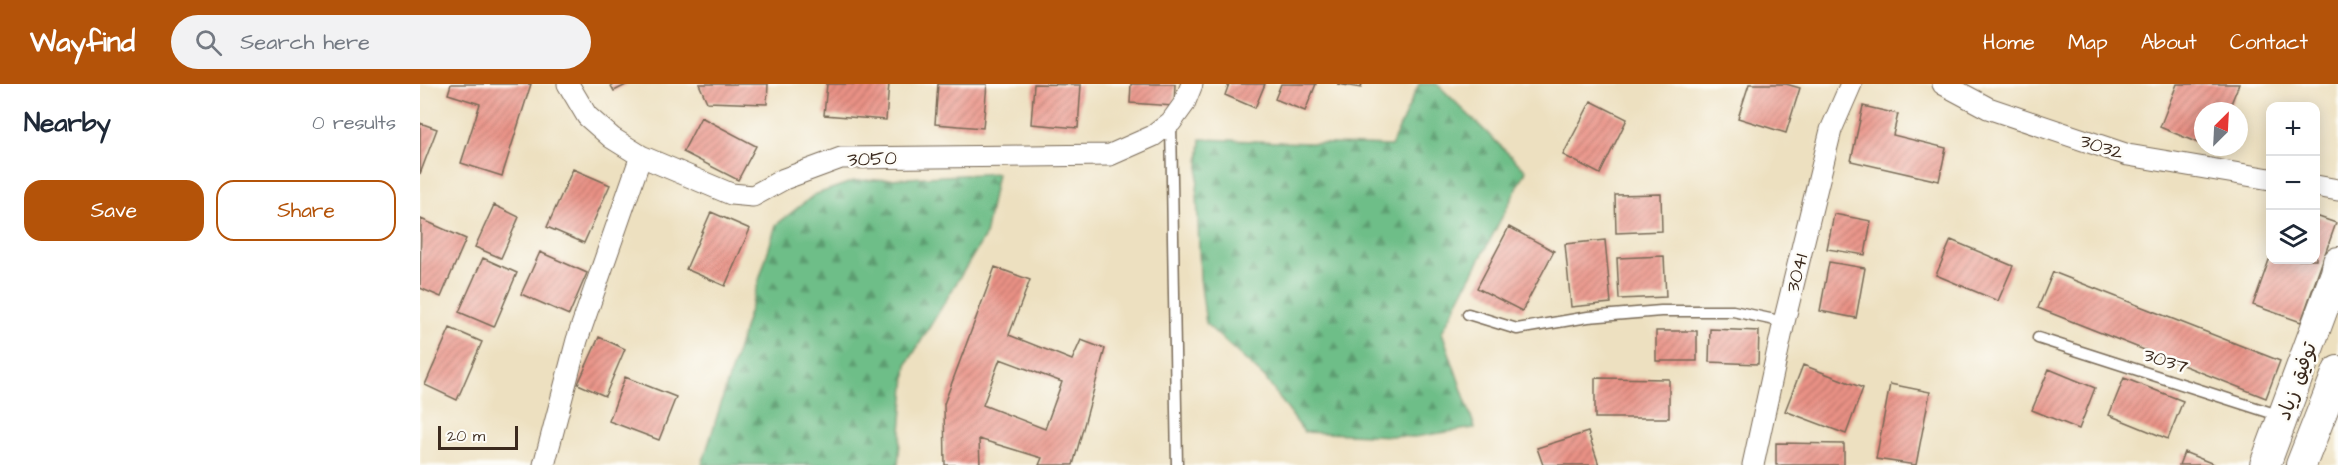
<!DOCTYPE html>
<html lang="en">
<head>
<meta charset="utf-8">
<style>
  :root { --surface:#fff; --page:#f2f2f3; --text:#1f2937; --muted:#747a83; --line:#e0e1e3; --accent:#b45309 }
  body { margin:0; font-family:"Architects Daughter","Playpen Sans Arabic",sans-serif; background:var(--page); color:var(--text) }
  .controls { position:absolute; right:18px; top:18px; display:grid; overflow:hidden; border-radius:12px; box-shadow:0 3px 15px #0003 }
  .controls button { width:54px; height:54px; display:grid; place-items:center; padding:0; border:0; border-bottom:2px solid var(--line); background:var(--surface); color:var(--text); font:30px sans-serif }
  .compass { position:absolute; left:1774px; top:18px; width:54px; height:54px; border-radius:50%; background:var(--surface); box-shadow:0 3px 15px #0003; rotate:24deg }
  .scale { position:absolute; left:18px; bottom:15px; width:80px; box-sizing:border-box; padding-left:6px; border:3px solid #3b2a1e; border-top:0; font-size:16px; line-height:21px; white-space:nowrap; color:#3b2a1e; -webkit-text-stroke:4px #fdfcf7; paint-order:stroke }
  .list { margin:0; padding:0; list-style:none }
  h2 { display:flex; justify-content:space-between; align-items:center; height:78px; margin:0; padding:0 24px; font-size:26px }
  h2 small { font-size:20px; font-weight:400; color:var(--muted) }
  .actions { display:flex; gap:12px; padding:18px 24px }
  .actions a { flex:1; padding:14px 0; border:2px solid var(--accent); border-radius:18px; text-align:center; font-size:21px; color:var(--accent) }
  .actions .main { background:var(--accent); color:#fff }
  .icon { flex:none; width:33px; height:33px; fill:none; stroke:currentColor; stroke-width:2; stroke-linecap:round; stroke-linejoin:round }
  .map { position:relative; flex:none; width:1918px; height:381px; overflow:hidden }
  header { display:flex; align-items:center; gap:36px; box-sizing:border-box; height:84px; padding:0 30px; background:var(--accent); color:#fff }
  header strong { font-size:28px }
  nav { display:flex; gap:33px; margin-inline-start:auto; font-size:21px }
  .search { width:420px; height:54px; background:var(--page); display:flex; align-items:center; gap:15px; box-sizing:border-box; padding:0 21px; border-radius:33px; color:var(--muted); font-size:22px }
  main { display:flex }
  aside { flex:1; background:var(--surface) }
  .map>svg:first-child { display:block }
  .forest { fill:url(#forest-firs); stroke:#547453; stroke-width:1.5 }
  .building { fill:url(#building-hatch); fill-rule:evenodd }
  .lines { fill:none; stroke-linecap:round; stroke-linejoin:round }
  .lane-casing { stroke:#796a57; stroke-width:13 }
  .street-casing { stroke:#796a57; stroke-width:23 }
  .secondary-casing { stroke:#796a57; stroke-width:32 }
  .lane { stroke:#fff; stroke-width:10 }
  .street { stroke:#fff; stroke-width:21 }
  .secondary { stroke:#fff; stroke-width:30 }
  .labels { text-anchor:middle; stroke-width:5; stroke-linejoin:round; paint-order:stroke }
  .street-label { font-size:20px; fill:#3b2a1e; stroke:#fdfcf7 }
</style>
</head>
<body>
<header>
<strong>Wayfind</strong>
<div class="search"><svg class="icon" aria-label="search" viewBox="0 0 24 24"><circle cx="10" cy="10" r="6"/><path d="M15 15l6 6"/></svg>Search here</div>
<nav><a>Home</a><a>Map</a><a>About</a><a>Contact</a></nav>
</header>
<main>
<aside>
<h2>Nearby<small>0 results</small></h2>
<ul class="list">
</ul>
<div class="actions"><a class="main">Save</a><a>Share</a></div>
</aside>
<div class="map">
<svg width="1918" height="381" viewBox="0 0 1918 381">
  <defs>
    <pattern id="forest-firs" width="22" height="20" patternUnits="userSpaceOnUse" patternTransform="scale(1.5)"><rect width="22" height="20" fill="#6ebe88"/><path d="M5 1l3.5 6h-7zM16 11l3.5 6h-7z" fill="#5c9b6f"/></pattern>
    <pattern id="building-hatch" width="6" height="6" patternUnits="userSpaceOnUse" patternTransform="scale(1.5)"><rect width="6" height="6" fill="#e99185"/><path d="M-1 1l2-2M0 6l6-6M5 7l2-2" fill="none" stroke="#be776c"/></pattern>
  </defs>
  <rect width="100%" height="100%" fill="#fdfcf7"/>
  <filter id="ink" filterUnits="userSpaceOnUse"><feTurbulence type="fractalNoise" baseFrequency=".0167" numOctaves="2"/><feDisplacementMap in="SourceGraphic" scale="12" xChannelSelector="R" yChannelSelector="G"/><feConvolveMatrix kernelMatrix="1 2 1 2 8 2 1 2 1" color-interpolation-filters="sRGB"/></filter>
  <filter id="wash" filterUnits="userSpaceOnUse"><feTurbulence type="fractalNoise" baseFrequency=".008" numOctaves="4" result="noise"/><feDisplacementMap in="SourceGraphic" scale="24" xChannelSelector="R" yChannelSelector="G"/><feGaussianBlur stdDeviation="1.35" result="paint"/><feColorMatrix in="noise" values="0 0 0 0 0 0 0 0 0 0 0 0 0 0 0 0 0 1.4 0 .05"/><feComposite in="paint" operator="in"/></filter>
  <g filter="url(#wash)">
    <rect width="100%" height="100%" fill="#ede0c0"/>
    <path class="forest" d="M 999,0 L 1017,0 L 1106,87 L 1022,248 L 1055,344 L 994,353 L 884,348 L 845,294 L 786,240 L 780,194 L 777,107 L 781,55 L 971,62 Z
      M 577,89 L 565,152 L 487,280 L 478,381 L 282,381 L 356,141 L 394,111 L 434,97 Z"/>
    <g id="blocks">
      <path class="building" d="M 31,0 L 111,0 L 82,92 L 41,79 L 60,20 L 28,10 Z
        M 190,0 L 208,0 L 194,7 Z
        M 279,0 L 348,0 L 347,20 L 287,18 Z
        M 407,0 L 469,0 L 466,36 L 404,31 Z
        M 518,0 L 567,0 L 563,44 L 515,40 Z
        M 614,0 L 661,1 L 658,44 L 611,40 Z
        M 711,0 L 755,0 L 754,22 L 710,19 Z
        M 809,0 L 845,0 L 835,24 L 805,11 Z
        M 861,0 L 896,0 L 885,27 L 855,15 Z
        M 917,0 L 942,0 L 941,4 Z
        M 1329,0 L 1366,0 L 1380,4 L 1366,49 L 1318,34 Z
        M 1757,0 L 1819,0 L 1808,27 L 1783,27 L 1783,61 L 1740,43 Z
        M 1171,17 L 1207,35 L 1180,90 L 1143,71 Z
        M 1443,22 L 1478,30 L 1473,51 L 1526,64 L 1519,97 L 1431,77 Z
        M 281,33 L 336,62 L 318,96 L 263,68 Z
        M 0,39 L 17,45 L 0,90 Z
        M 153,85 L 190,101 L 164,159 L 127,143 Z
        M 1241,110 L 1242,147 L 1196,149 L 1195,111 Z
        M 74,121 L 99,133 L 81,174 L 55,163 Z
        M 291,128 L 330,145 L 305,202 L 266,185 Z
        M 1414,130 L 1451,137 L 1445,171 L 1407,165 Z
        M 1896,132 L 1916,139 L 1881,238 L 1833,221 L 1849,176 L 1896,176 Z
        M 1,135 L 46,155 L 21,213 L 0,204 Z
        M 1089,143 L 1134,167 L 1102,227 L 1057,204 Z
        M 1185,156 L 1191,219 L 1151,223 L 1145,160 Z
        M 1531,156 L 1593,182 L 1578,217 L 1516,191 Z
        M 120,168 L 167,189 L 149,231 L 101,210 Z
        M 1244,172 L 1246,213 L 1199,215 L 1197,174 Z
        M 63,174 L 97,189 L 74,243 L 39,228 Z
        M 1409,178 L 1445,184 L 1436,234 L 1400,227 Z
        M 575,183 L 610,196 L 589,251 L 652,276 L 661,256 L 685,265 L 653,381 L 619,381 L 622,374 L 559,355 L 560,381 L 525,381 L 524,320 ZM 580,275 L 642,298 L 625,345 L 563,321 Z
        M 1633,188 L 1860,277 L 1846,314 L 1618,224 Z
        M 30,244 L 62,258 L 37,316 L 5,301 Z
        M 1290,245 L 1339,247 L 1338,280 L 1289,278 Z
        M 1236,247 L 1277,247 L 1277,277 L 1236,277 Z
        M 179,253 L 205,265 L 185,312 L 158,300 Z
        M 1383,281 L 1443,304 L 1426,350 L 1365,327 Z
        M 1629,285 L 1675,304 L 1659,345 L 1612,326 Z
        M 205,293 L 256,313 L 239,356 L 189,337 Z
        M 1175,294 L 1249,295 L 1249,334 L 1175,334 Z
        M 1704,294 L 1763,317 L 1748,355 L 1689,331 Z
        M 1470,300 L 1510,308 L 1496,381 L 1456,375 Z
        M 1168,348 L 1179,381 L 1123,381 L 1117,364 Z
        M 1356,359 L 1424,360 L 1424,381 L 1356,381 Z
        M 1764,368 L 1796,381 L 1759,381 Z"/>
    </g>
  </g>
  <g filter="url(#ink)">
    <use href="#blocks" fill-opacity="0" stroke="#796a57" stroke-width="1.5"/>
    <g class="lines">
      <g class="lane-casing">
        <path id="lane" d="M 751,39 L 757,381
          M 1048,230 L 1097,245 L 1168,233 L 1241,227 L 1313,227 L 1364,238
          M 1618,254 L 1861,332"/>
      </g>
      <g class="street-casing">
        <path id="street" d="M 148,0 L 167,32 L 192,54 L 221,72 L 311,110 L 333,112 L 364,95 L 421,74 L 690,71 L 733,52 L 751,38 L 764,20 L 772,0
          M 1523,0 L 1568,24 L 1708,71 L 1850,95
          M 1896,102 L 1918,106
          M 124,381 L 157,256 L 221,72
          M 1333,381 L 1364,238 L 1411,46 L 1431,0"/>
      </g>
      <g class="secondary-casing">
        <path id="secondary" d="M 1845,381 L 1916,189 L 1918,178
          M 1881,381 L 1918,287"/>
      </g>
      <use href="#lane" class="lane"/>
      <use href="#street" class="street"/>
      <use href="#secondary" class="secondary"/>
    </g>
  </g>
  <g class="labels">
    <g class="street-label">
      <text transform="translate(1682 62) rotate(18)" y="7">3032</text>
      <text transform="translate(452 74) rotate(-2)" y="7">3050</text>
      <text transform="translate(1376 189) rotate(-76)" y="7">3041</text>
      <text transform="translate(1746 276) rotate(18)" y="7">3037</text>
      <text transform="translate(1876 297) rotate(-70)" y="7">توفيق زياد</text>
    </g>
  </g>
</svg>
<div class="controls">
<button>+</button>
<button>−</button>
<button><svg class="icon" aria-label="layers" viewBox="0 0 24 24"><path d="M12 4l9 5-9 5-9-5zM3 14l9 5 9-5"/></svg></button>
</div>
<svg class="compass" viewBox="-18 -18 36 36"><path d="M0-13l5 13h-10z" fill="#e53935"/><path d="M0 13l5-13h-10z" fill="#747a83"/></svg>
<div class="scale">20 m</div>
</div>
</main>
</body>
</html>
